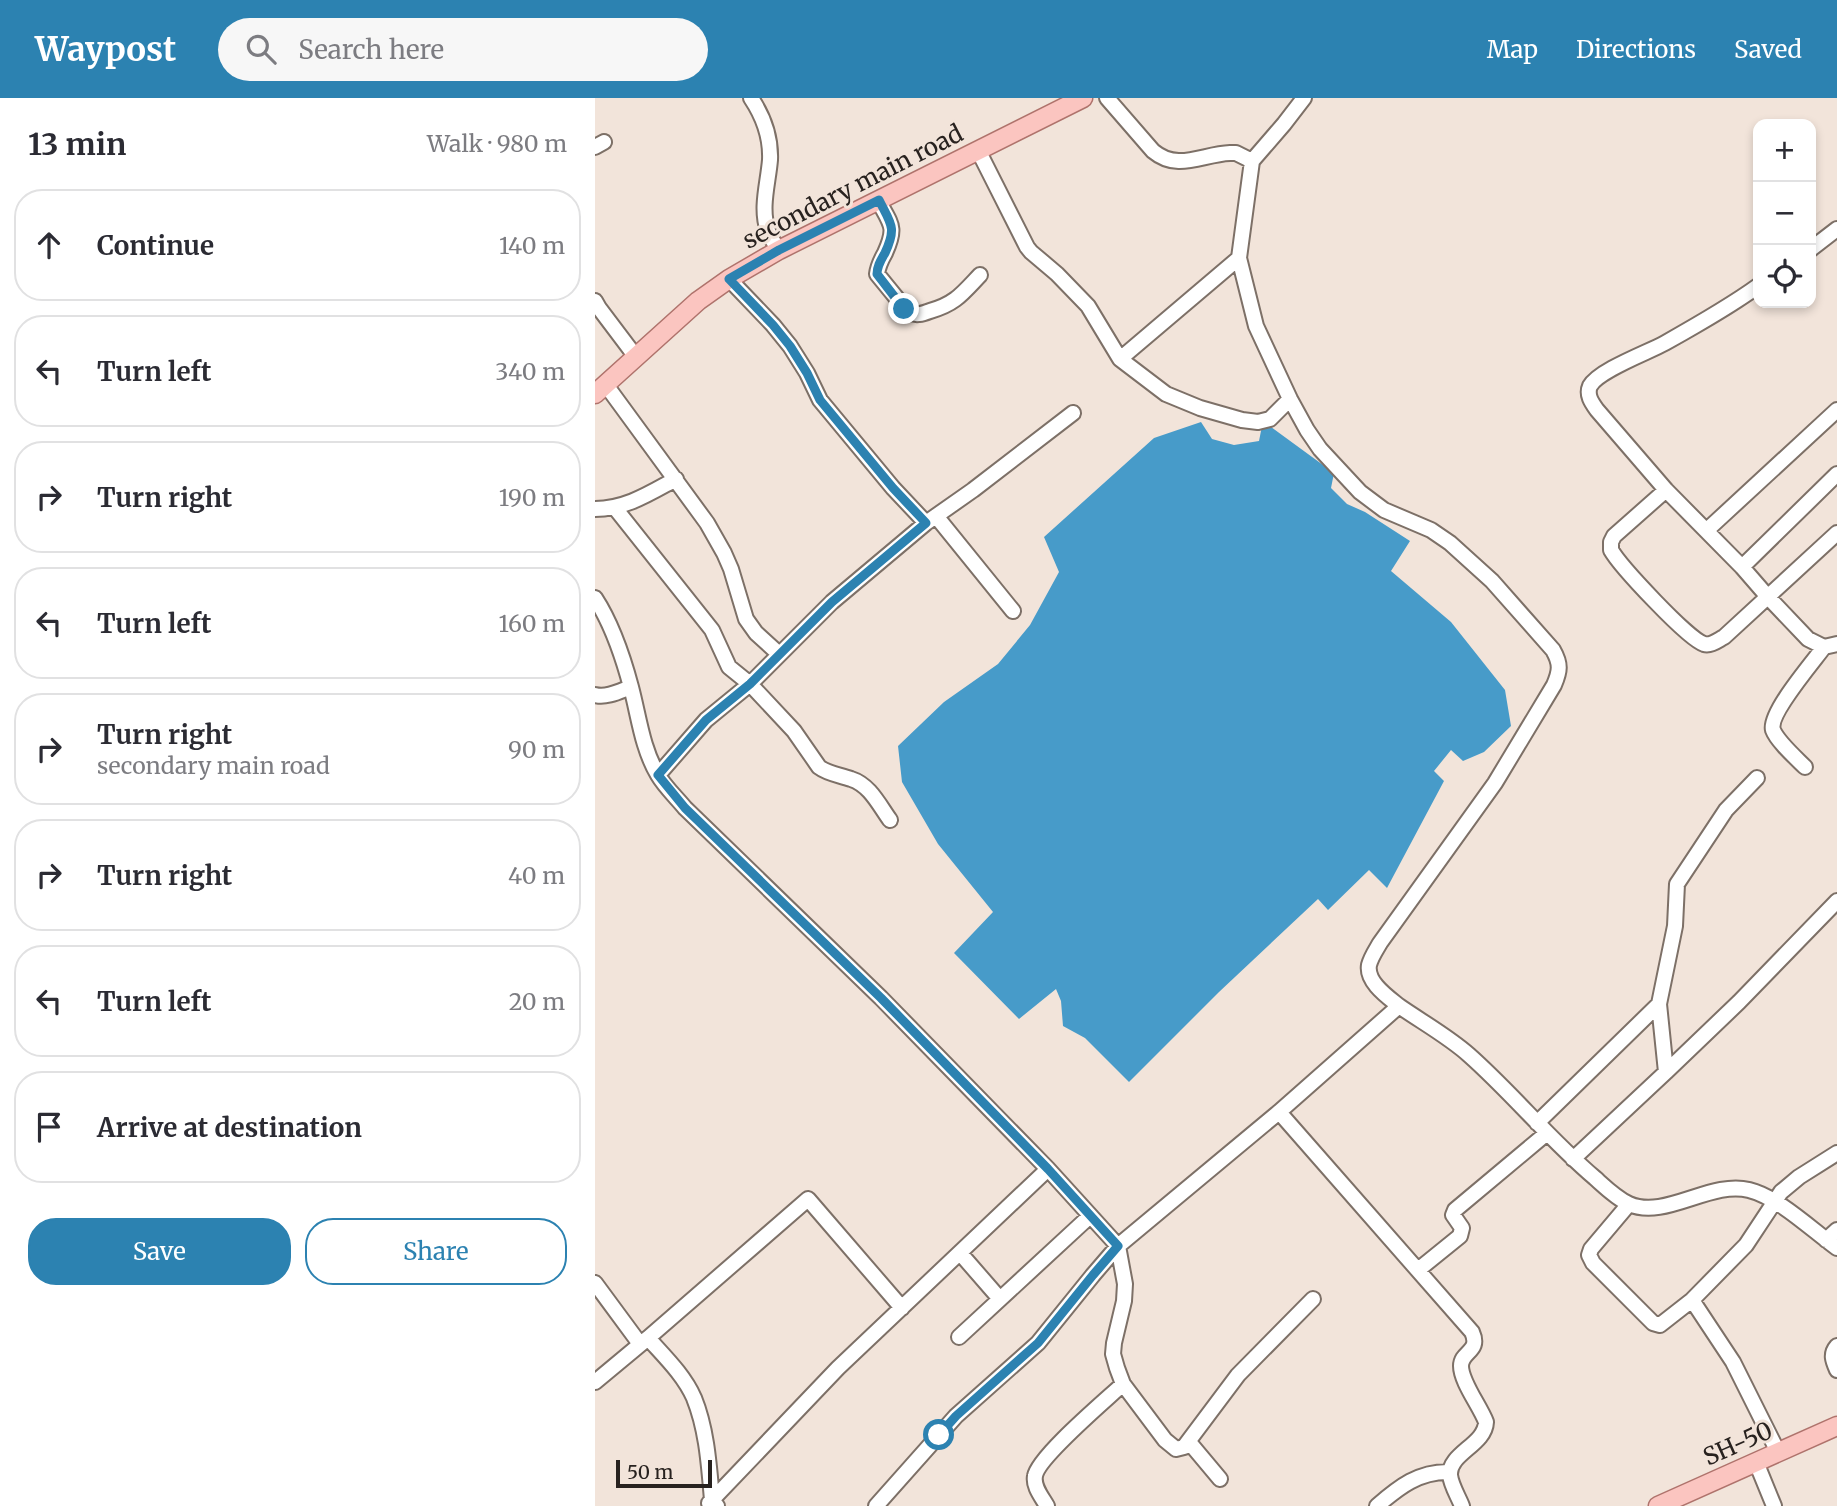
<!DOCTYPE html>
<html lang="en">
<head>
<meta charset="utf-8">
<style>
  :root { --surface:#fff; --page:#f7f7f7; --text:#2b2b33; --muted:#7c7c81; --line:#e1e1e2; --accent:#2c82b1 }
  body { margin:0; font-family:Merriweather,serif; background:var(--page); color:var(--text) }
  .controls { position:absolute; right:21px; top:21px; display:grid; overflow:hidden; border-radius:14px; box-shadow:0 4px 10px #0003 }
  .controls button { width:63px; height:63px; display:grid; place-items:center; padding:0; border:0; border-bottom:2px solid var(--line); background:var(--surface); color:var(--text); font:35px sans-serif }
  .scale { position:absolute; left:21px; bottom:18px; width:96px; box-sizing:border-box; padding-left:7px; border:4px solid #28221f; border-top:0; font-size:19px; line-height:24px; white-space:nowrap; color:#28221f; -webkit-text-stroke:5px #f2e4da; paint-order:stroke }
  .stop { position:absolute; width:21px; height:21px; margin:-16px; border:5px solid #2c82b1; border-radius:50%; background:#fff }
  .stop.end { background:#2c82b1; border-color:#fff; box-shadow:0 2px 7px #0008 }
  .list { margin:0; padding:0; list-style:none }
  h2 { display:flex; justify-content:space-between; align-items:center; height:91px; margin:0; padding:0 28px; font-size:30px }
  h2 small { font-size:23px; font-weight:400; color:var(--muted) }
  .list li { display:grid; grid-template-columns:46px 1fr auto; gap:21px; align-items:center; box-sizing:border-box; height:112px; margin:0 14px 14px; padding:0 14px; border:2px solid var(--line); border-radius:28px }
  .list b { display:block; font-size:26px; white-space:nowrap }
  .list p { margin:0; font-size:23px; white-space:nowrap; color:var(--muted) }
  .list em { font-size:23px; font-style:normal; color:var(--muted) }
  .actions { display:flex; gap:14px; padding:21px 28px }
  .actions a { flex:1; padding:16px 0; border:2px solid var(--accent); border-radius:28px; text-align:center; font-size:24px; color:var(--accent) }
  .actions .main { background:var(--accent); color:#fff }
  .icon { flex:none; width:38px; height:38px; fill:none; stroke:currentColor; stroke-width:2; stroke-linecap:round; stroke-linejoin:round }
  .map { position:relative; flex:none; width:1242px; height:1408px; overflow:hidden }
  header { display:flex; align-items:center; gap:42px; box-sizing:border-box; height:98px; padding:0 35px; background:var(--accent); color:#fff }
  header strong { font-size:33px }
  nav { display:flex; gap:38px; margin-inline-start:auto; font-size:24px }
  .search { width:490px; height:63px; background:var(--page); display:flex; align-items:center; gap:18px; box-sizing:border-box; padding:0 24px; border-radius:38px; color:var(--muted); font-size:26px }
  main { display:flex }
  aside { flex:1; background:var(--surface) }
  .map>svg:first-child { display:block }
  .water { fill:#479bc9 }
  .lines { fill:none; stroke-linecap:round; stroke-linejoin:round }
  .minor-casing { stroke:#7d7067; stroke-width:18 }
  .major-casing { stroke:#af736c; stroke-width:21 }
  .minor { stroke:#fff; stroke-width:14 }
  .major { stroke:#fbc5c0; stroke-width:18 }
  .route { stroke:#2c82b1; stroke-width:9 }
  .labels { text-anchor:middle; stroke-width:6; stroke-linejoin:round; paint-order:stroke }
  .street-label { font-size:24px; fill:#28221f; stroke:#f2e4da }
</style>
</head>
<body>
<header>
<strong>Waypost</strong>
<div class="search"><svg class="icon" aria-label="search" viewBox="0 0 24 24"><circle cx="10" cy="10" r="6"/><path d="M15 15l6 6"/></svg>Search here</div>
<nav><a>Map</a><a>Directions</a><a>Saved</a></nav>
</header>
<main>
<aside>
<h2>13 min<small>Walk · 980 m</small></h2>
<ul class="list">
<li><svg class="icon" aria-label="ahead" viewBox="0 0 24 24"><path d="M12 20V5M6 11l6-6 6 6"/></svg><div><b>Continue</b></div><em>140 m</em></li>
<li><svg class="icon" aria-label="left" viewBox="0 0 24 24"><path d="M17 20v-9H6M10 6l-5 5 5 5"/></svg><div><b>Turn left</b></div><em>340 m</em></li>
<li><svg class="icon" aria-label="right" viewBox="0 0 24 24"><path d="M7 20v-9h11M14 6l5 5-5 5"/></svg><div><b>Turn right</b></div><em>190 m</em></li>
<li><svg class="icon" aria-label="left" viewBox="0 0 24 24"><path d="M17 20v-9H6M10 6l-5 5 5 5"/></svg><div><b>Turn left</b></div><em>160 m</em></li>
<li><svg class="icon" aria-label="right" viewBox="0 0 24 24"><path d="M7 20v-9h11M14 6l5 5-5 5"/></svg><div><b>Turn right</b><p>secondary main road</p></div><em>90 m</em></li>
<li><svg class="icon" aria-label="right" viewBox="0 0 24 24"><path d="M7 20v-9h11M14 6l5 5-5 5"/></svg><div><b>Turn right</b></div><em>40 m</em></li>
<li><svg class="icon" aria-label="left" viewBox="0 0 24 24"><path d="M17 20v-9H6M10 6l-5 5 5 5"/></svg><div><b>Turn left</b></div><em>20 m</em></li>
<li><svg class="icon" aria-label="arrive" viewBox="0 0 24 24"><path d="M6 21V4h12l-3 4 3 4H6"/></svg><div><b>Arrive at destination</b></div></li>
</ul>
<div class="actions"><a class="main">Save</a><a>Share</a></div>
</aside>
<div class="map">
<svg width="1242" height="1408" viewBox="0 0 1242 1408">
  <rect width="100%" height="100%" fill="#f2e4da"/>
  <path class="water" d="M 668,323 L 739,375 L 736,390 L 752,406 L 770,414 L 815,443 L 796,473 L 856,524 L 910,592 L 916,628 L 889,654 L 868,663 L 856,652 L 839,673 L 849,683 L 792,790 L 774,772 L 733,812 L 723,801 L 624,894 L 534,984 L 490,940 L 468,928 L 466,903 L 461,891 L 424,921 L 359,855 L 398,814 L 343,746 L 307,684 L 303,648 L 349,604 L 403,566 L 435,527 L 464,474 L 449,439 L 559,340 L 606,324 L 617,341 L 639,347 L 664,343 Z"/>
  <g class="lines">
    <g class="minor-casing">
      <path id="minor" d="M 156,0 C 168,18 176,40 175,62 C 173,86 165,110 173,133 C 175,140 180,146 184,152
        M 512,0 L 558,53 C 583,74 607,56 635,55 L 641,55 L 657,63
        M 0,49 L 9,44
        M 383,52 L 432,149 L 436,154 L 462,176 L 493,208 L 525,261 L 571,296 L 605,310 L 647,322 L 663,324 L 675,321 L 695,301
        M 283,102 C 296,127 302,128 290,155 C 286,162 283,168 282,176 L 313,214 C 321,218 327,216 335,213 C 360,206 367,196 385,177
        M 1216,151 L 1242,131
        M 134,181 L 178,227 L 195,248 L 212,275 L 225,302 L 298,390 L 331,425
        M 1163,188 C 1134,209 1102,227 1070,245 C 1054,254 1004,272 995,288 C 991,297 997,305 1002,312 L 1071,392 L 1147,469 L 1173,499 L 1213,541 L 1229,549 L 1242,546
        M 0,203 L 4,210 L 41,259
        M 525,261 L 644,160 L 657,63 L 689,26 L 709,0
        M 11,287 L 112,425 L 129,455 L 136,471 L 151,521 L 161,535 L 184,556
        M 1071,392 L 1019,438 L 1016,444 L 1016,452 C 1025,468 1093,541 1109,546 C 1116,548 1123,542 1129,539 L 1242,435
        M 20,410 L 117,532 L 134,569 L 155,586 L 199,633 L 224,669 C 233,676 245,677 256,681 C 275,687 284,707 295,722
        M 0,411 C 31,411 55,395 81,381
        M 341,418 L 418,513
        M 1112,432 L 1242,312
        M 1147,469 L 1242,376
        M 0,500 C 17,526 28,559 36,589 C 44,619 47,650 63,677 C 70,689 81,699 90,710 L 286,900 L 453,1071 L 523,1148 L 530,1186 L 529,1203 L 519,1245 L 518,1256 L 522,1270 L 528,1286 L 570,1342 L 581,1351 L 589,1349 L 643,1277 L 718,1201
        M 0,597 C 12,600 25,593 36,589
        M 1210,669 C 1201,660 1182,643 1178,632 C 1173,616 1218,564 1229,549
        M 63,677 L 111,622 L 155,586 L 237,504 L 331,425 L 378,392 L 478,315
        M 804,908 C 827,924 854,939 874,957 C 918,996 955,1042 1000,1080 C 1010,1089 1021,1100 1034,1106 C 1070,1122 1116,1082 1154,1092 C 1183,1099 1217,1132 1242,1150
        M 1071,974 L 1144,904 L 1242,803
        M 684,1014 L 877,1234 C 886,1254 866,1253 866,1268 C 866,1284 885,1308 891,1324 C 890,1347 854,1355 855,1377 C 856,1387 863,1398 867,1408
        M 942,1025 L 1064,906 L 1080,828 L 1082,786 L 1131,712 L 1162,680
        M 978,1061 L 1071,974 L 1064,906
        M 1034,1106 L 996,1151 L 994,1157 L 998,1165 L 1058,1225 L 1065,1227 L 1097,1202 L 1151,1147 L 1186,1094 L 1204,1079 L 1242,1055
        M 1231,1142 L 1242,1132
        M 365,1155 L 405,1201
        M 823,1172 L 865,1138 L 867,1130 L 858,1117 L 860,1112 L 952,1035
        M 0,1185 L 45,1246
        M 1097,1202 L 1138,1264 L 1183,1354
        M 364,1239 L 495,1118
        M 53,1240 L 213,1101 L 307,1210
        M 1242,1248 C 1235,1256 1238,1263 1242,1272
        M 0,1284 L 53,1240 C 69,1258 89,1277 99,1300 C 112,1332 114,1368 117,1402 L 114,1405
        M 594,1344 L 625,1381
        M 1161,1364 L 1179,1408
        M 122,1408 L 117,1402 L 243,1270 L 453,1071
        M 281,1408 L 361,1318 L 443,1245 L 498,1177 L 523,1148 L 684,1014 L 804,908 C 793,899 771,884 774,867 C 776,859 781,852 785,845 L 900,685 L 959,587 C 965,573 966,566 958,552 L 897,483 L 855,445 L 836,432 L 789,412 L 765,394 L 725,351 L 712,332 L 695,301 L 661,228 L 644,160
        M 452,1408 C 447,1399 438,1389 440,1378 C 443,1359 511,1302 528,1286
        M 782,1408 C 804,1389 824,1373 855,1374"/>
    </g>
    <g class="major-casing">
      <path id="major" d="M 0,296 L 103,203 L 134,181 L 184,152 L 488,0
        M 1063,1408 L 1242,1328"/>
    </g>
    <use href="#minor" class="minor"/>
    <use href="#major" class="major"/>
  </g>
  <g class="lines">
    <path class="route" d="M 309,211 L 282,176 C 282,168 286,162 290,155 C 302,129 296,126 284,102 L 184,152 L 134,181 L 178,227 L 195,248 L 212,275 L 225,302 L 298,390 L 331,425 L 237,504 L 155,586 L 111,622 L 63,677 L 90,710 L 286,900 L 453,1071 L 523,1148 L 498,1177 L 443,1245 L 361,1318 L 344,1337"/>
  </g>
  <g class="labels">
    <g class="street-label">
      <text transform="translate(258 89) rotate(-27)" y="8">secondary main road</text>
      <text transform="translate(1143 1346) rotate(-24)" y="8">SH-50</text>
    </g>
  </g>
</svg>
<div class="controls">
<button>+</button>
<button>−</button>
<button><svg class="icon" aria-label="locate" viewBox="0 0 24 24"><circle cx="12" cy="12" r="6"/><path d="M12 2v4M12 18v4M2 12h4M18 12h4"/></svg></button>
</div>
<div class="scale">50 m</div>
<div class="stop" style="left:344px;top:1337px"></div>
<div class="stop end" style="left:309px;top:211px"></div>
</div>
</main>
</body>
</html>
